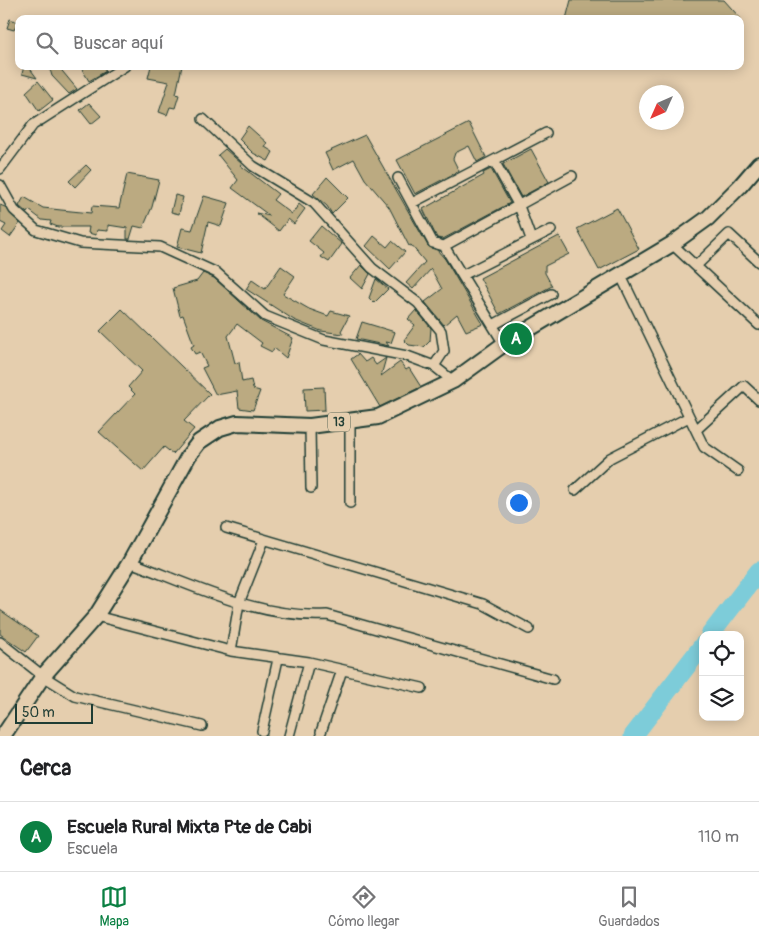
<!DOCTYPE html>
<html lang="es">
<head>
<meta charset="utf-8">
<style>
  :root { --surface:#fff; --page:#f6f6f6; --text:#202124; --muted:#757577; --line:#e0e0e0; --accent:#0b8043 }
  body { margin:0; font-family:Pangolin,sans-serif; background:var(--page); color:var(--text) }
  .controls { position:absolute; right:15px; bottom:15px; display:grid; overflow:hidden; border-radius:10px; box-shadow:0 2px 12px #0003 }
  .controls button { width:45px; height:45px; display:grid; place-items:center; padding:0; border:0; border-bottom:1px solid var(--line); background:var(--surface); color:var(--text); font:25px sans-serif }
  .compass { position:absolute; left:639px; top:85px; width:45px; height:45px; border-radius:50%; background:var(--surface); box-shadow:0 2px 12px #0003; rotate:225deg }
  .scale { position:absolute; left:15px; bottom:12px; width:78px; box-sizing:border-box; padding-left:5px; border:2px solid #1f3d34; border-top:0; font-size:14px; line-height:18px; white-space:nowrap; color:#1f3d34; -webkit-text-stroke:4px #e5ceae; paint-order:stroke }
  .you { position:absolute; left:518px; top:502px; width:18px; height:18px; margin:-12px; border:4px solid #fff; border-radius:50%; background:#1a73e8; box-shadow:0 0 0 8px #1a73e833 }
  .badge { display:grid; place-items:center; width:32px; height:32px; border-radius:50%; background:var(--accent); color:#fff; font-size:16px; font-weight:700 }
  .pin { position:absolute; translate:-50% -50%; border:2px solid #fff; box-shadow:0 1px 5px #0006 }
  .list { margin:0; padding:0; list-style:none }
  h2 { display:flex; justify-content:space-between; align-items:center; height:65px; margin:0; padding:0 20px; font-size:21px }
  h2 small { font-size:16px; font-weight:400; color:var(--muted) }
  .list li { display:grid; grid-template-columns:32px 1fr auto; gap:15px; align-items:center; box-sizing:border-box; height:70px; padding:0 20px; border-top:1px solid var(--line) }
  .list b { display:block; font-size:19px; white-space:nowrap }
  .list p { margin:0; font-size:16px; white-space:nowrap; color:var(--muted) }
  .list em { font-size:16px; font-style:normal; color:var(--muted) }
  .icon { flex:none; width:28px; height:28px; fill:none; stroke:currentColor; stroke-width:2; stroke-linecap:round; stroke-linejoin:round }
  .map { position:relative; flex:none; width:759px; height:736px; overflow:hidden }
  .search { position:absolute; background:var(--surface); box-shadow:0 2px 12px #0003; left:15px; right:15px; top:15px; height:55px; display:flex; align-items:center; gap:12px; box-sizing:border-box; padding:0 18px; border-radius:10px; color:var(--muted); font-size:19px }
  .sheet { height:135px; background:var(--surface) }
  nav { display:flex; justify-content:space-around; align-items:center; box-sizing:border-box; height:70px; border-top:1px solid var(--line); background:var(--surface); font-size:14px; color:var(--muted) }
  nav a { display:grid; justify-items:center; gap:2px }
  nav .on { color:var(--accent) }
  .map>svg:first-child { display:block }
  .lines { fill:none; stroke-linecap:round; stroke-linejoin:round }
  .river { stroke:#7dccd9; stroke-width:19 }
  .building { fill:#bbaa81; stroke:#1f3d34 }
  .street-casing { stroke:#1f3d34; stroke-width:12 }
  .primary-casing { stroke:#1f3d34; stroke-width:18 }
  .street { stroke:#e5ceae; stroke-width:9 }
  .primary { stroke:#e5ceae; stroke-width:14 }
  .labels { text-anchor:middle; stroke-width:5; stroke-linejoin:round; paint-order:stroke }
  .shield { fill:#e5ceae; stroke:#5a6859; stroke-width:1 }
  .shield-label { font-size:12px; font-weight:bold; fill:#1f3d34 }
</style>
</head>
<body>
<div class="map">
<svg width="759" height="736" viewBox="0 0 759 736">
  <rect width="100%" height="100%" fill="#e5ceae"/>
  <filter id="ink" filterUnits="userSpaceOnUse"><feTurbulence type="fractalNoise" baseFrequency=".02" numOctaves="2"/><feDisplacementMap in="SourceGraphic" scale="10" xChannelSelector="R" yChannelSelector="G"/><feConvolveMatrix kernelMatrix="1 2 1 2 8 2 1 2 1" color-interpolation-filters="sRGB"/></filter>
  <g filter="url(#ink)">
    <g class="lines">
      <path class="river" d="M 710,635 L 759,571
        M 633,736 L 703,645"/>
    </g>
    <path class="building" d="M 571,0 L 724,0 L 741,19 L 566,19 Z
      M 10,19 L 18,22 L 14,30 L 7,28 Z
      M 24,66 L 28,66 L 37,78 L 22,74 Z
      M 49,66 L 58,66 L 77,89 L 69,94 L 52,76 Z
      M 80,66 L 103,66 L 106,71 L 89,81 Z
      M 151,66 L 182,66 L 176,94 L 179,95 L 175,108 L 170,107 L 167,115 L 159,112 L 169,82 L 148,78 Z
      M 38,81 L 53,100 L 39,111 L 26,92 Z
      M 89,103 L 101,116 L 91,124 L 80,110 Z
      M 469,123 L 486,157 L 477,162 L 469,146 L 455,153 L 453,159 L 459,171 L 415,194 L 397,160 Z
      M 248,126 L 267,143 L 265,147 L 273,152 L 268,161 L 253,153 L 239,139 Z
      M 365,135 L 428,246 L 437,250 L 445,259 L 483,324 L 466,331 L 457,314 L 444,325 L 425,302 L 442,289 L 431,269 L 413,289 L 406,283 L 425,262 L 411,245 L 409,246 L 389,207 L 365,179 L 354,159 L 333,170 L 325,153 Z
      M 225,149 L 242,164 L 240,165 L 278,194 L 273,200 L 292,214 L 299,204 L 305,209 L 294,224 L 288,219 L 279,231 L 256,213 L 270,216 L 232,188 L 238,180 L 218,155 Z
      M 531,149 L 549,182 L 521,197 L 503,164 Z
      M 86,165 L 91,170 L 75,187 L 69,181 Z
      M 491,169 L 510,203 L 443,239 L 437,238 L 423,209 L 484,175 L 483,173 Z
      M 127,174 L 159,180 L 152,207 L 143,228 L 134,226 L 130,239 L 127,239 L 127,228 L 108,225 L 108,231 L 97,230 L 96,235 L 88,233 L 89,227 L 58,227 L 50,224 L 51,221 L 42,220 L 29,210 L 27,213 L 19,206 L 24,197 L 43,208 L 61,210 L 91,213 L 92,206 L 119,208 Z
      M 327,177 L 348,198 L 332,214 L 327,206 L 313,194 Z
      M 175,195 L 183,197 L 179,214 L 171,212 Z
      M 204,196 L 229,203 L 221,226 L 208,222 L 201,253 L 177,247 L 182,228 L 192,230 Z
      M 0,205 L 5,207 L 20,223 L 10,237 L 2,231 L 6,225 L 0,222 Z
      M 617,208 L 639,249 L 599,270 L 577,229 Z
      M 321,226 L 342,244 L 329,262 L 321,257 L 324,253 L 309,241 Z
      M 374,236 L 387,247 L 392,241 L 405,252 L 390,269 L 366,246 Z
      M 559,236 L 569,254 L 545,266 L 545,273 L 552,286 L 499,314 L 480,278 Z
      M 361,265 L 370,274 L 362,289 L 350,278 Z
      M 281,266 L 295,276 L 283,294 L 309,309 L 328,316 L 331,311 L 349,316 L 341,331 L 343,334 L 321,331 L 294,320 L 246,289 L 252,280 L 265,289 Z
      M 203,273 L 214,278 L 261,321 L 293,338 L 286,358 L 274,348 L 272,352 L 260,346 L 262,343 L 237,324 L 228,336 L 235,363 L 239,362 L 242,382 L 251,380 L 253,389 L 260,391 L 253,410 L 239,408 L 237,391 L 216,395 L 202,368 L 207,366 L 200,352 L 195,354 L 191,347 L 194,345 L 183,315 L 180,316 L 173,288 L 197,281 Z
      M 376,279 L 388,289 L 374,303 L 369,298 Z
      M 122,309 L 210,394 L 184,421 L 194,429 L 173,454 L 164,447 L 143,471 L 99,432 L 135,394 L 128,387 L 142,371 L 100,331 Z
      M 416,310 L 431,328 L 430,341 L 424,347 L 409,345 L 404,340 L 415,325 L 408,319 Z
      M 362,322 L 395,332 L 391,343 L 386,342 L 389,346 L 356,339 Z
      M 358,354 L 365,362 L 371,358 L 376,365 L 386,358 L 381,376 L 400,362 L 406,370 L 409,368 L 421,387 L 380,407 L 351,359 Z
      M 324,387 L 325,410 L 305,411 L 304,388 Z
      M 0,610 L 38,636 L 26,652 L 0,634 Z"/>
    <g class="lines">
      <g class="street-casing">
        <path id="street" d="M 203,119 L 253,166 L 314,203 L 372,268 L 418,303 L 441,331 L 444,351 L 434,366
          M 494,161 L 519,206 L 531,239
          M 0,169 L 33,125 L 125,66
          M 398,178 L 433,243 L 444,246 L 504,344
          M 0,185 L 14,210 L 36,230 L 80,243 L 160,247 L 217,273 L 265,316 L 324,340 L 407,356 L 434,366 L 453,381
          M 412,203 L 546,133
          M 672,244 L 759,325
          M 444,246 L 572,176
          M 696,266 L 729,234 L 759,262
          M 620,274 L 704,447 L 738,471
          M 463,275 L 551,230
          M 493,325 L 551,294
          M 310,426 L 311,488
          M 696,430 L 744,386 L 759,400
          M 575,490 L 610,458 L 689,417
          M 350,503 L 350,421
          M 226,528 L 483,604 L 529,629
          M 130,562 C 192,585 259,619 327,615 L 553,679
          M 96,616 L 231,651 L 309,662 L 422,688
          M 0,642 L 43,676 L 75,696 L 202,726
          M 231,651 L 239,603 L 264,540
          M 262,731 L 278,659
          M 321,732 L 342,670
          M 289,736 L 309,662"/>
      </g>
      <g class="primary-casing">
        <path id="primary" d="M 3,736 L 43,676 L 96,616 L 130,562 L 189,455 L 199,442 L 220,428 L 237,423 L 310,426 L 378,417 L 453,381 L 504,344 L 672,244 L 708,218 L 740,186 L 759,164"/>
      </g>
      <use href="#street" class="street"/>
      <use href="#primary" class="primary"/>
    </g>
  </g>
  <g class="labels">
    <rect class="shield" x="328" y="412.5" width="22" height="19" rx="4"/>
    <g class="shield-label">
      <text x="339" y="426">13</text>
    </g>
  </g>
</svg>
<div class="controls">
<button><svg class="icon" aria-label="locate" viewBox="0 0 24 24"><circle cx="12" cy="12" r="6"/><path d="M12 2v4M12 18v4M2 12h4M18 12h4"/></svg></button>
<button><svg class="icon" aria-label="layers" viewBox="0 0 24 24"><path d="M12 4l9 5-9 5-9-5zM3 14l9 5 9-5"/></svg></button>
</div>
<svg class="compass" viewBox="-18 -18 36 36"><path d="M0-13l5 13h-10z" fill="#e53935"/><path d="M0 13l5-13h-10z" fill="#757577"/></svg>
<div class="scale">50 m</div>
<div class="you"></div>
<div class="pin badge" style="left:516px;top:339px">A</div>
<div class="search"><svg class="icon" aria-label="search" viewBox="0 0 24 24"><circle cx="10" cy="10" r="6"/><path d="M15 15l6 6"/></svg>Buscar aquí</div>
</div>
<section class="sheet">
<h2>Cerca<small></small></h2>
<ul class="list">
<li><span class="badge">A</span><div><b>Escuela Rural Mixta Pte de Cabi</b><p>Escuela</p></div><em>110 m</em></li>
</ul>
</section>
<nav>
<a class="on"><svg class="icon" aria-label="map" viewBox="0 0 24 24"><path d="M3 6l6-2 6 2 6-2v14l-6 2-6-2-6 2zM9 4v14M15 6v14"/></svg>Mapa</a>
<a><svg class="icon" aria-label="directions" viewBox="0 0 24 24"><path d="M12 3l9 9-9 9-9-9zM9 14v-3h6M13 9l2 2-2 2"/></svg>Cómo llegar</a>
<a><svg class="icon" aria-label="saved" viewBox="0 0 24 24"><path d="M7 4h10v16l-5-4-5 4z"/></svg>Guardados</a>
</nav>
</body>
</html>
